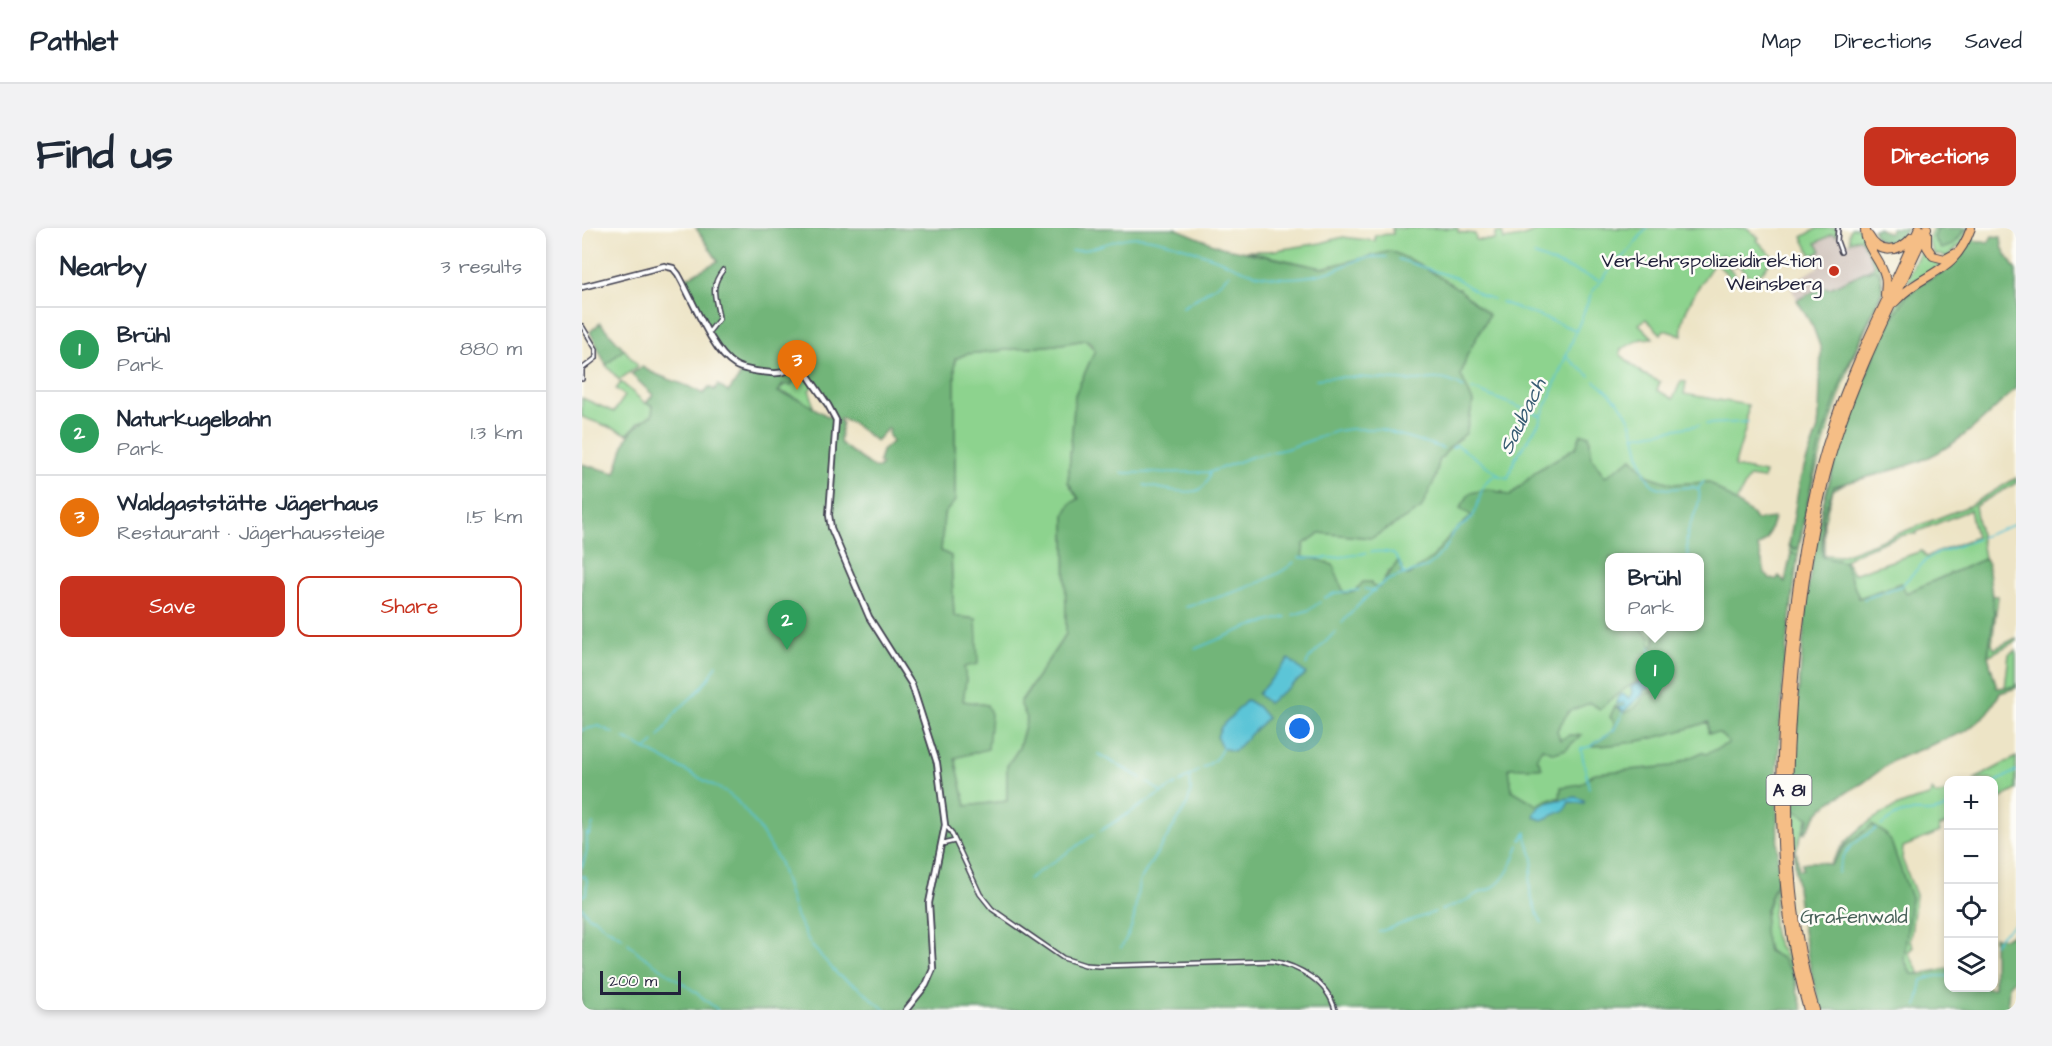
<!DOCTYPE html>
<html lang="en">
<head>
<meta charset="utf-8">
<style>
  :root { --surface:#fff; --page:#f2f2f3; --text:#1f2937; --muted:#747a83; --line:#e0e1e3; --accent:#c8321e }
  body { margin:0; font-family:"Architects Daughter",sans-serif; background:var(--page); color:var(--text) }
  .controls { position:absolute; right:18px; bottom:18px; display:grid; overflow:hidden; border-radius:12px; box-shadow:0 3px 9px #0003 }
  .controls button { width:54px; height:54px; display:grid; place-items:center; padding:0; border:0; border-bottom:2px solid var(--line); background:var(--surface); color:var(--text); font:30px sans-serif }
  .scale { position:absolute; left:18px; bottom:15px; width:81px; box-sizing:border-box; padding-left:6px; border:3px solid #22223b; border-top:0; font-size:16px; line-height:21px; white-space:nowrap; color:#22223b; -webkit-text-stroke:4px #fdfcf7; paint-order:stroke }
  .you { position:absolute; left:718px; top:501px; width:21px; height:21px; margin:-15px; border:4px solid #fff; border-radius:50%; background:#1a73e8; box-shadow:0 0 0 9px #1a73e833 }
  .badge { display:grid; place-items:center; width:39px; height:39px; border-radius:50%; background:var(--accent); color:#fff; font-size:20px; font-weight:700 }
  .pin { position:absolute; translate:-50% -50px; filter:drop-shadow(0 2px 3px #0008) }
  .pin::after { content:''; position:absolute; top:32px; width:21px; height:18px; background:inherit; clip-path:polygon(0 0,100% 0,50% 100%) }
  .popup { position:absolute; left:1023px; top:325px; width:99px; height:78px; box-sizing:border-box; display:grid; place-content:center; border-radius:12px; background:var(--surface); filter:drop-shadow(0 2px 4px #0005); font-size:20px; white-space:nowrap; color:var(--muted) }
  .popup b { font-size:22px; color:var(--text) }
  .popup::after { content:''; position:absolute; left:50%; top:100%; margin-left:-12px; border:12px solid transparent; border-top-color:var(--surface) }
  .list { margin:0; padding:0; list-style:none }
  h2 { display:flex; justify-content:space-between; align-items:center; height:78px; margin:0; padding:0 24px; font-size:26px }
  h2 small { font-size:20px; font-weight:400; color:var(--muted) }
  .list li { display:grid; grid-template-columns:39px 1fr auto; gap:18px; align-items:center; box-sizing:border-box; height:84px; padding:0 24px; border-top:2px solid var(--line) }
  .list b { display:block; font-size:22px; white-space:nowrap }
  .list p { margin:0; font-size:20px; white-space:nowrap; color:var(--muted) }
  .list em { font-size:20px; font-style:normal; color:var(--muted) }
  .actions { display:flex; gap:12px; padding:18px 24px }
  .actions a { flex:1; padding:14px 0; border:2px solid var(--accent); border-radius:12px; text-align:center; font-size:21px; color:var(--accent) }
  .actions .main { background:var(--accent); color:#fff }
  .icon { flex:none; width:33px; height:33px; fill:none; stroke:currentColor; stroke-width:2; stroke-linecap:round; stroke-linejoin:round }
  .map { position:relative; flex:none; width:1434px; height:782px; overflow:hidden; border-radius:12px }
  header { display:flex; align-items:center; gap:36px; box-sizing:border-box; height:84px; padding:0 30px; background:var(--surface); border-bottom:2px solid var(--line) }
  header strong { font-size:28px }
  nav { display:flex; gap:33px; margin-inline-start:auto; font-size:21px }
  .intro { display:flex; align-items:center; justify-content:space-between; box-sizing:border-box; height:144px; padding:0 36px }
  h1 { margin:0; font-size:42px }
  .button { padding:15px 27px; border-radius:12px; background:var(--accent); color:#fff; font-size:21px; font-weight:700 }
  main { display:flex; gap:36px; padding:0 36px }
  aside { flex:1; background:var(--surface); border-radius:12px; box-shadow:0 3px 9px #0003 }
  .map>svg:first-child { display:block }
  .industrial { fill:#cec1b9 }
  .green { fill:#8dd38e; stroke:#587a64; stroke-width:1.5; fill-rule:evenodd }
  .forest { fill:#72b579; stroke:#4a6c5a; stroke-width:1.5; fill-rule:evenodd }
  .water { fill:#5bc5d7; stroke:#3e7489; stroke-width:1.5 }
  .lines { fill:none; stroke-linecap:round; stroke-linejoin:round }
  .stream { stroke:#5bc5d7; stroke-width:1.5 }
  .minor-casing { stroke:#403f50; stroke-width:6 }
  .tertiary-casing { stroke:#403f50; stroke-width:8 }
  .motorway-casing { stroke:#403f50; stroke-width:10 }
  .minor { stroke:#fff; stroke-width:3 }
  .tertiary { stroke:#fff; stroke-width:4.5 }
  .motorway { stroke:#f5be86; stroke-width:8 }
  .poi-dot { fill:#c8321e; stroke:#fdfcf7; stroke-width:2 }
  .labels { text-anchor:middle; stroke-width:5; stroke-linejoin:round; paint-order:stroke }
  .shield { fill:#fdfcf7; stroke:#646373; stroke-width:1.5 }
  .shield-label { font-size:18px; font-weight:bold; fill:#22223b }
  .poi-label { font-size:20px; fill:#22223b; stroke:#fdfcf7; text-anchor:end }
  .park-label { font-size:20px; fill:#476058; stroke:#fdfcf7 }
  .water-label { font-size:21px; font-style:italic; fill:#365b72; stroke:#fdfcf7 }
</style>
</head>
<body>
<header>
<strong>Pathlet</strong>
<nav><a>Map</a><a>Directions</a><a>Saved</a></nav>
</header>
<div class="intro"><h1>Find us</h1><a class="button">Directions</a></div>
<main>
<aside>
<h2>Nearby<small>3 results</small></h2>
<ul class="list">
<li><span class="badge" style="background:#2e9e5b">1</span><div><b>Brühl</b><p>Park</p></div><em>880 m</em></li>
<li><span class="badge" style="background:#2e9e5b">2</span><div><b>Naturkugelbahn</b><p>Park</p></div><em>1.3 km</em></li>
<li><span class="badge" style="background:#e8710a">3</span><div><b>Waldgaststätte Jägerhaus</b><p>Restaurant · Jägerhaussteige</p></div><em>1.5 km</em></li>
</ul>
<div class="actions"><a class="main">Save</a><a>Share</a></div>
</aside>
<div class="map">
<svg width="1434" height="782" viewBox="0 0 1434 782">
  <rect width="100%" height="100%" fill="#fdfcf7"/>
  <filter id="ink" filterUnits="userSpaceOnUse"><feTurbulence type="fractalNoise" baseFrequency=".0167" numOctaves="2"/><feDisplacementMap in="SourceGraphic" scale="12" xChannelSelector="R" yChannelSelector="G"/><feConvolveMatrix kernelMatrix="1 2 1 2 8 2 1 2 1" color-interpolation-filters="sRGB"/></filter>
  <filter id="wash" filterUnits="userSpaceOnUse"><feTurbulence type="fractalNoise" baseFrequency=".008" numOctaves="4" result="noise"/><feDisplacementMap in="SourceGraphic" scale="24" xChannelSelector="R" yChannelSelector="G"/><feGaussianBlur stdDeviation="1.35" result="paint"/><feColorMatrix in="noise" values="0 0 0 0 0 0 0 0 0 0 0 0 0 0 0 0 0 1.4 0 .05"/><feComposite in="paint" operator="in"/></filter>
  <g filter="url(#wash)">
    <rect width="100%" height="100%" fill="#ede4c6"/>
    <path class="industrial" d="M 1259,2 L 1258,10 L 1265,15 L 1278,10 L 1293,38 L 1248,60 L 1240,59 L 1215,72 L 1207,56 L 1236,39 L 1226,19 Z"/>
    <path class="green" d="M 810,0 L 876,0 L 876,4 L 893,6 L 894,12 L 913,12 L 913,5 L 920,4 L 922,12 L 939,9 L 963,0 L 1165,0 L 1177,10 L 1175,12 L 1191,29 L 1182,42 L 1171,52 L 1156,37 L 1152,39 L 1140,26 L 1138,29 L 1157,52 L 1154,55 L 1133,34 C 1121,52 1096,86 1100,108 L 1082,102 L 1079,106 L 1064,91 L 1057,96 L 1071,110 L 1059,111 L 1039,121 L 1038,126 L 1061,146 L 1078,154 L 1075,162 L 1091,171 L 1099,153 L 1104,154 L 1102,166 L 1166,177 L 1164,199 L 1152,239 L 1183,245 L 1181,251 L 1167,249 L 1154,274 L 1127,254 L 1091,256 L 1067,248 L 1050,230 L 1023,250 L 1010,230 L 1007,207 L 994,219 L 956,242 L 927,268 L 919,263 L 869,306 L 851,329 L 827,347 L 819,346 L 813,338 L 806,344 L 797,360 C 785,357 774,364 762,365 L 735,331 L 720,329 L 722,316 L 738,305 L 790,310 L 853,251 L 857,233 L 867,220 L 884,205 L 891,174 L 879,147 L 885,127 L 907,87 L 809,24 L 740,40 L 663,23 L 688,23 L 739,15 L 761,9 L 793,13 L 793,7 L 811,6 Z
      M 1236,0 L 1255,0 L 1254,8 L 1250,6 L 1234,15 L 1239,23 L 1230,28 L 1220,9 Z
      M 1269,0 L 1282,0 L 1299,42 L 1301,63 L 1269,134 L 1244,208 L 1229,261 L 1216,326 L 1209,325 L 1207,317 L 1212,322 L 1237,219 L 1262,146 L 1300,63 L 1295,42 L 1282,44 L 1293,38 L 1278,10 L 1268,14 L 1267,6 Z
      M 1351,0 L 1356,0 L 1352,10 L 1375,13 L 1383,0 L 1386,0 L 1378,17 L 1365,29 L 1352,26 L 1346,12 Z
      M 1390,0 L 1394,0 L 1393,4 L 1391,2 L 1388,12 L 1368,40 L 1332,60 L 1323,70 L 1309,93 L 1270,183 L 1259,213 L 1239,284 C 1253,228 1270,173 1294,120 C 1301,104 1308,86 1318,71 C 1329,56 1344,53 1359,44 C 1376,33 1383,18 1390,0 Z
      M 1339,22 C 1346,35 1354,33 1367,31 L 1337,51 L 1324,53 Z
      M 503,112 L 513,122 L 493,167 L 486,254 L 497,272 L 483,286 L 484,406 L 438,474 L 445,490 L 437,520 L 425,538 L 425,573 L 384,578 L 373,530 L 405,477 L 381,473 L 384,452 L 381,438 L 394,391 L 372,388 L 369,328 L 359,323 L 362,286 L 373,272 L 373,131 L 384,126 L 473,117 Z
      M 42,121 L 56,138 L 37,152 L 24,137 Z
      M 218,146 L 224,149 L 231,158 L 227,162 L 230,170 L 231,179 L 206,166 L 196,164 C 201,157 210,148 218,146 Z
      M 39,154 L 63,175 L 71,178 L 70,187 L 56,195 L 46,206 L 0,189 L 0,170 L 32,184 L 43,168 L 34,161 Z
      M 1434,250 L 1434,255 L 1393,278 L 1402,330 L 1406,335 L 1402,331 L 1324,365 L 1319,355 L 1277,370 L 1262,334 L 1240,329 L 1241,288 L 1252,258 L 1263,255 L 1251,262 L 1242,294 L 1242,327 L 1259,328 L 1387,278 ZM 1388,282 L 1394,309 L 1344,329 L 1340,323 L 1271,346 L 1263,332 C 1275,324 1322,304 1334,306 L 1334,304 Z
      M 1410,368 L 1416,368 L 1410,416 L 1412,421 L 1434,410 L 1434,413 L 1406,428 L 1412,385 Z
      M 1041,399 L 1081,399 L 1146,464 L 1148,534 L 1003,573 L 834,589 Z
      M 1434,422 L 1434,458 L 1423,460 L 1427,426 Z
      M 1434,529 L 1434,562 L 1412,574 L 1412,552 L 1391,552 Z
      M 1350,562 L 1354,567 L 1366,564 L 1366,595 L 1357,599 L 1358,604 L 1321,619 L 1320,631 L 1334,667 L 1328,713 L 1331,719 L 1326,724 L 1338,746 L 1330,746 L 1322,731 L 1329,670 L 1309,614 L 1303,606 L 1264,617 L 1249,638 L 1247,637 C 1253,629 1258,621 1264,614 C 1288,589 1314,576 1347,568 Z
      M 1211,582 L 1226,589 L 1214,622 L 1212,620 Z
      M 1196,649 C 1195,667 1188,687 1192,706 C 1197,725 1217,742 1215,762 C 1209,744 1206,733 1188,725 C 1172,703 1190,671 1196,649 Z
      M 1198,656 L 1211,739 C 1193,702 1194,696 1198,656 Z"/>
    <path class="forest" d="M 114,0 L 593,0 L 639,19 L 740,40 L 809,23 L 837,36 L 877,61 L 907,87 L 885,127 L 879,147 L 891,174 L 884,205 L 867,220 L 857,233 L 853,251 L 839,281 L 790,310 L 738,305 L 722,316 L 720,329 L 735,331 L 751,337 L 762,365 L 772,364 L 781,354 L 789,354 L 790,358 L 797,360 L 816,333 L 821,340 L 819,346 L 827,347 L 851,329 L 869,306 L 890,288 L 878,280 L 888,265 L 908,261 L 928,268 L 956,242 L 994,219 L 999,206 L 1007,207 L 1010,230 L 1023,249 L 1050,230 L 1067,248 L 1091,256 L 1127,254 L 1171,287 L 1174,292 L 1192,290 L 1185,311 L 1176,319 L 1183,345 L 1188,351 L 1194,352 L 1197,348 L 1203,354 L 1209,325 L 1216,326 L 1202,439 L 1195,548 L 1196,649 L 1184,682 L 1182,703 L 1186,723 L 1201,731 L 1210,745 L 1221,782 L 0,782 L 0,236 L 33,245 C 44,215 40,205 70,187 L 71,178 L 64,175 L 71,167 L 49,146 L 60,139 C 80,152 101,153 121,166 L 127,159 L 132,162 L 136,157 L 146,164 L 159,147 L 136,122 L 102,51 L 136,33 ZM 504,112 L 509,115 L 513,122 L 493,167 L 486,254 L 497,271 L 489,275 L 483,286 L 484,406 L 438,475 L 445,490 L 437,520 L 425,538 L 425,573 L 384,578 L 373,530 L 406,521 L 409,486 L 405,477 L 381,473 L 384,452 L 382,439 L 396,436 L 394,391 L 372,388 L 369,328 L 359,323 L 362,286 L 373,273 L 373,131 L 384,126 L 473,117 ZM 215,147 C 230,148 244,176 251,189 L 245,188 L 219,172 L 196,164 L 201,156 L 209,158 ZM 258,190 L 270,195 L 294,213 L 306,200 L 308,201 L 306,205 L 310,214 L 300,223 L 297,234 L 300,236 L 297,240 L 292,240 L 262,218 L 258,214 L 260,195 L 257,192 ZM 1028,330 L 1118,330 L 1118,398 L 1072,399 L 1073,416 L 1069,419 L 1068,409 L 1056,398 L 1028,398 ZM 703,438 L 719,443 L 723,447 L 686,474 L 677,466 ZM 1083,440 L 1093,445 L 1086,456 L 1064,466 L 1054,479 L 1043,485 L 1033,478 L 1028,489 L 1032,494 L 1032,502 L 1009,518 C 1045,518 1091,506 1126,494 L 1126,505 L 1137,505 L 1147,515 L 1124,526 L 1120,524 L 1090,538 L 1013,545 L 999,556 L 979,559 L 978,570 L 969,570 L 955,577 L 930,562 L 927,540 L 960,540 L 955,529 L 960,520 L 972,525 L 984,521 L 999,507 L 987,507 L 978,512 L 975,502 L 987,483 L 1008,475 L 1018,481 C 1039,462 1057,450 1083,440 Z
      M 1296,0 L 1304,4 L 1307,4 L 1309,0 L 1325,0 C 1322,4 1319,10 1315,12 C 1304,18 1292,12 1291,1 Z
      M 1356,0 L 1383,0 L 1371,17 L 1359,21 L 1352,10 Z
      M 1392,1 L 1391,12 L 1406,15 L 1410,8 L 1419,9 L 1420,19 L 1434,43 L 1434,160 C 1404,189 1373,221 1333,235 C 1307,244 1279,251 1252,258 L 1241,288 L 1240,329 L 1262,334 L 1277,370 L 1319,355 L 1324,365 L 1402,331 L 1406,335 L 1412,385 L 1406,428 L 1415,460 L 1434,458 L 1434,460 L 1418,465 L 1406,485 L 1384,503 L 1312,532 L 1281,555 L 1249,573 L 1236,585 L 1223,605 L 1221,605 L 1227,590 L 1211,582 L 1214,491 L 1226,359 L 1239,284 L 1259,213 L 1288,138 L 1309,93 L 1323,70 L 1339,55 L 1369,40 L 1381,24 Z
      M 1295,41 L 1299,50 L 1300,63 L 1262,146 L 1237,219 L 1216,320 L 1212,322 L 1207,317 L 1218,251 L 1236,201 L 1237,188 L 1239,121 L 1231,99 L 1215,72 L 1241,59 L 1248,60 L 1282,44 Z
      M 18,95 L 42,121 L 24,137 L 8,104 Z
      M 1290,597 L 1303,605 L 1309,614 L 1329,670 L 1322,731 L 1329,746 L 1338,746 L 1366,740 L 1366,760 L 1412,760 L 1412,709 L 1423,710 L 1434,704 L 1434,750 L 1427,757 L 1426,775 L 1430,782 L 1240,782 C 1223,729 1215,676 1212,620 L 1214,622 L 1217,642 L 1221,641 L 1220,635 C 1231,633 1238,633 1249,637 L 1264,617 Z"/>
    <path class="water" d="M 707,431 L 724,446 L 686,475 L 676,466 Z
      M 1088,445 L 1089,447 L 1086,452 L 1081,452 L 1075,457 L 1062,462 L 1060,467 L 1042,483 L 1036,479 L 1043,478 L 1042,475 L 1035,476 L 1037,468 L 1040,466 L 1048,470 L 1050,464 L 1049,459 L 1067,449 Z
      M 665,472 L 675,478 L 685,490 L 652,523 L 640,520 L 635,509 L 639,499 Z
      M 994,569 L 1002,572 L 1002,575 L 987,574 L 983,582 L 960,592 L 952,589 C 953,573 981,571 994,569 Z"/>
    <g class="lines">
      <path class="stream" d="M 489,23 C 515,24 537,5 564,10 C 583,13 603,19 621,26 C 654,37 666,49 703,50 C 719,50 738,47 753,42 C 774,33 780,27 805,29
        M 952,27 L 1016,52
        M 816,31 L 874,50 L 899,67 L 911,71
        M 919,74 L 994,102
        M 601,79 L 635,57 L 648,46
        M 983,128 L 1008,148
        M 734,151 C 767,146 799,152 832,153 C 840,153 848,150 856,151 C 866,151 874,155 882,160
        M 1013,153 C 1027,163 1043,179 1049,195 C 1055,210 1059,248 1071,257 C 1082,264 1099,259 1112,259 L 1117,262 C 1121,284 1097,299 1107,330
        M 890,161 L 960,188
        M 1124,196 L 1166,194
        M 1053,208 L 1117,197
        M 870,220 L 875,217 L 916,246
        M 540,245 L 628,244 L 672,228 L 704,221 L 755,203 L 768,201 L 798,201 L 861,220
        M 562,257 C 575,260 608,268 619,261 C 624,257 627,250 628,244
        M 1116,261 L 1122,253
        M 1399,309 L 1434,296
        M 789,324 C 812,322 815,324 822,346
        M 717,330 L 752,330 L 784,325
        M 783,361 L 793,363
        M 742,370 L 753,365 L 777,362
        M 1282,371 L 1319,358 L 1344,332 L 1351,327 L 1395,311
        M 604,379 C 631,371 692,354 712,334
        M 711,387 L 727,382 L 738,374
        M 760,395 C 773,381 787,364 803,354 C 815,347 830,345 842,340 C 851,337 859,325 865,318 C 868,315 867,310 870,306 C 876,298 885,297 891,288 C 900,274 895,255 914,247 L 926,250 L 933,231 L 957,195 L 1010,64 L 1033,35 L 1044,26 L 1065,0
        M 1068,419 L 1069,450
        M 613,421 L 666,399 L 704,389
        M 724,437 L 727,431 L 754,403
        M 0,502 L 17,498 L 31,505
        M 77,509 C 84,500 89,489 97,481 C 115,464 122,460 135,437
        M 42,510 L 144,564 L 154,572 L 175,597 L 197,633 L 214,688 L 229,717 L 257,748 L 276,759 L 303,782
        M 64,521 L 72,514
        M 516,526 L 559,550
        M 621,540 C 629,535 637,530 640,520
        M 565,554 L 579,564
        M 598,554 L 616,543
        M 1412,555 L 1434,543
        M 1007,560 L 999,521 L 1009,518 L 1032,502 L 1041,484
        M 1299,598 C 1328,572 1339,592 1366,579
        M 518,603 L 594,556
        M 944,604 C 943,614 950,622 951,631 C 951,637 949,644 948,650 C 946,666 952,681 960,695
        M 939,612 L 944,605
        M 0,639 L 5,623 L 5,605 L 7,607 L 11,596
        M 1256,645 C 1261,619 1274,614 1294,601
        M 0,649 L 3,648 L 5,653 L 4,666 L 0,668
        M 446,651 L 513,606
        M 0,679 L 6,688 L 15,692 L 21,698 L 41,710
        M 859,682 C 871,678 882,675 893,667 C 898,663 905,663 910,660 C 924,652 933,631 937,617
        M 797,704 L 853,684
        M 46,715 L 58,726 L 112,763 L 136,782
        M 1412,716 L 1419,707 L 1434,695
        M 539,720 L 548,703 L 552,690 L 557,654 L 605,577 L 609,563 L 608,548
        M 1335,778 L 1340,752 L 1354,748 L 1366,748"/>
    </g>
  </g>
  <g filter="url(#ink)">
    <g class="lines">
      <g class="minor-casing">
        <path id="minor" d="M 1256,0 L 1255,13 L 1259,24
          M 0,98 L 14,121 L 14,130 L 0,141
          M 127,104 L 137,91 C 135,71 126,61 141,42
          M 0,151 L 0,141
          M 363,597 L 369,604 L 398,666 L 410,681 L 481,730 L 503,737 L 517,738 L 690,733 C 717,738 746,754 753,782
          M 360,616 L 373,613"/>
      </g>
      <g class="tertiary-casing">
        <path id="tertiary" d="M 0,59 L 82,38 L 91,40 L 96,46 C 110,70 130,124 153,137 C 163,143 179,144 190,145 C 200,147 207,140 217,141 L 225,146 L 246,177 L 254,192 L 247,287 L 249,300 L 287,389 L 330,457 L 355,535 L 363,597 L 347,675 L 351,741 L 344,757 L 324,782"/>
      </g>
      <g class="motorway-casing">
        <path id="motorway" d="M 1283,0 C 1282,20 1299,31 1303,49 C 1305,55 1303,62 1303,68
          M 1345,5 L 1345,19 L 1351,28 L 1363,31 L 1374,25
          M 1287,8 C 1297,27 1317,25 1330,9
          M 1313,74 C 1343,41 1372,48 1389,0
          M 1226,782 C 1191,660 1195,529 1210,404 C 1218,333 1229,263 1252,195 C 1275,128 1309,65 1337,0
          M 1233,782 C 1200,674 1203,560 1212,449 C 1219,368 1230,286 1255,208 C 1278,136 1314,69 1345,0"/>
      </g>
      <use href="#minor" class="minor"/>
      <use href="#tertiary" class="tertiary"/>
      <use href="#motorway" class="motorway"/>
    </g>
  </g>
  <circle class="poi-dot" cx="1252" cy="43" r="6"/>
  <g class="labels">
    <rect class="shield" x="1184.5" y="547" width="45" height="30" rx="4.5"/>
    <g class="shield-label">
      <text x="1207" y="568">A 81</text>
    </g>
    <g class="poi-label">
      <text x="1240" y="39">Verkehrspolizeidirektion<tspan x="1240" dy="23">Weinsberg</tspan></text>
    </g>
    <g class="park-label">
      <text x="1272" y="695">Grafenwald</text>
    </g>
    <g class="water-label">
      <text transform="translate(940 188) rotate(-64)" y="7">Saubach</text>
    </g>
  </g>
</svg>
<div class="controls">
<button>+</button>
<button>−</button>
<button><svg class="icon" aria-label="locate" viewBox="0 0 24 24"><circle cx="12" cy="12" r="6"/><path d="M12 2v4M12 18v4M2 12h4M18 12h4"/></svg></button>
<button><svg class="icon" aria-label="layers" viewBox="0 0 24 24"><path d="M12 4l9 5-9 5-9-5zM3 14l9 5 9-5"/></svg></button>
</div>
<div class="scale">200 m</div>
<div class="you"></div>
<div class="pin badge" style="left:1073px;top:472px;background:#2e9e5b">1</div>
<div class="popup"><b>Brühl</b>Park</div>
<div class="pin badge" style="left:205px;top:422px;background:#2e9e5b">2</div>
<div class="pin badge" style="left:215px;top:162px;background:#e8710a">3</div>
</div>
</main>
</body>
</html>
